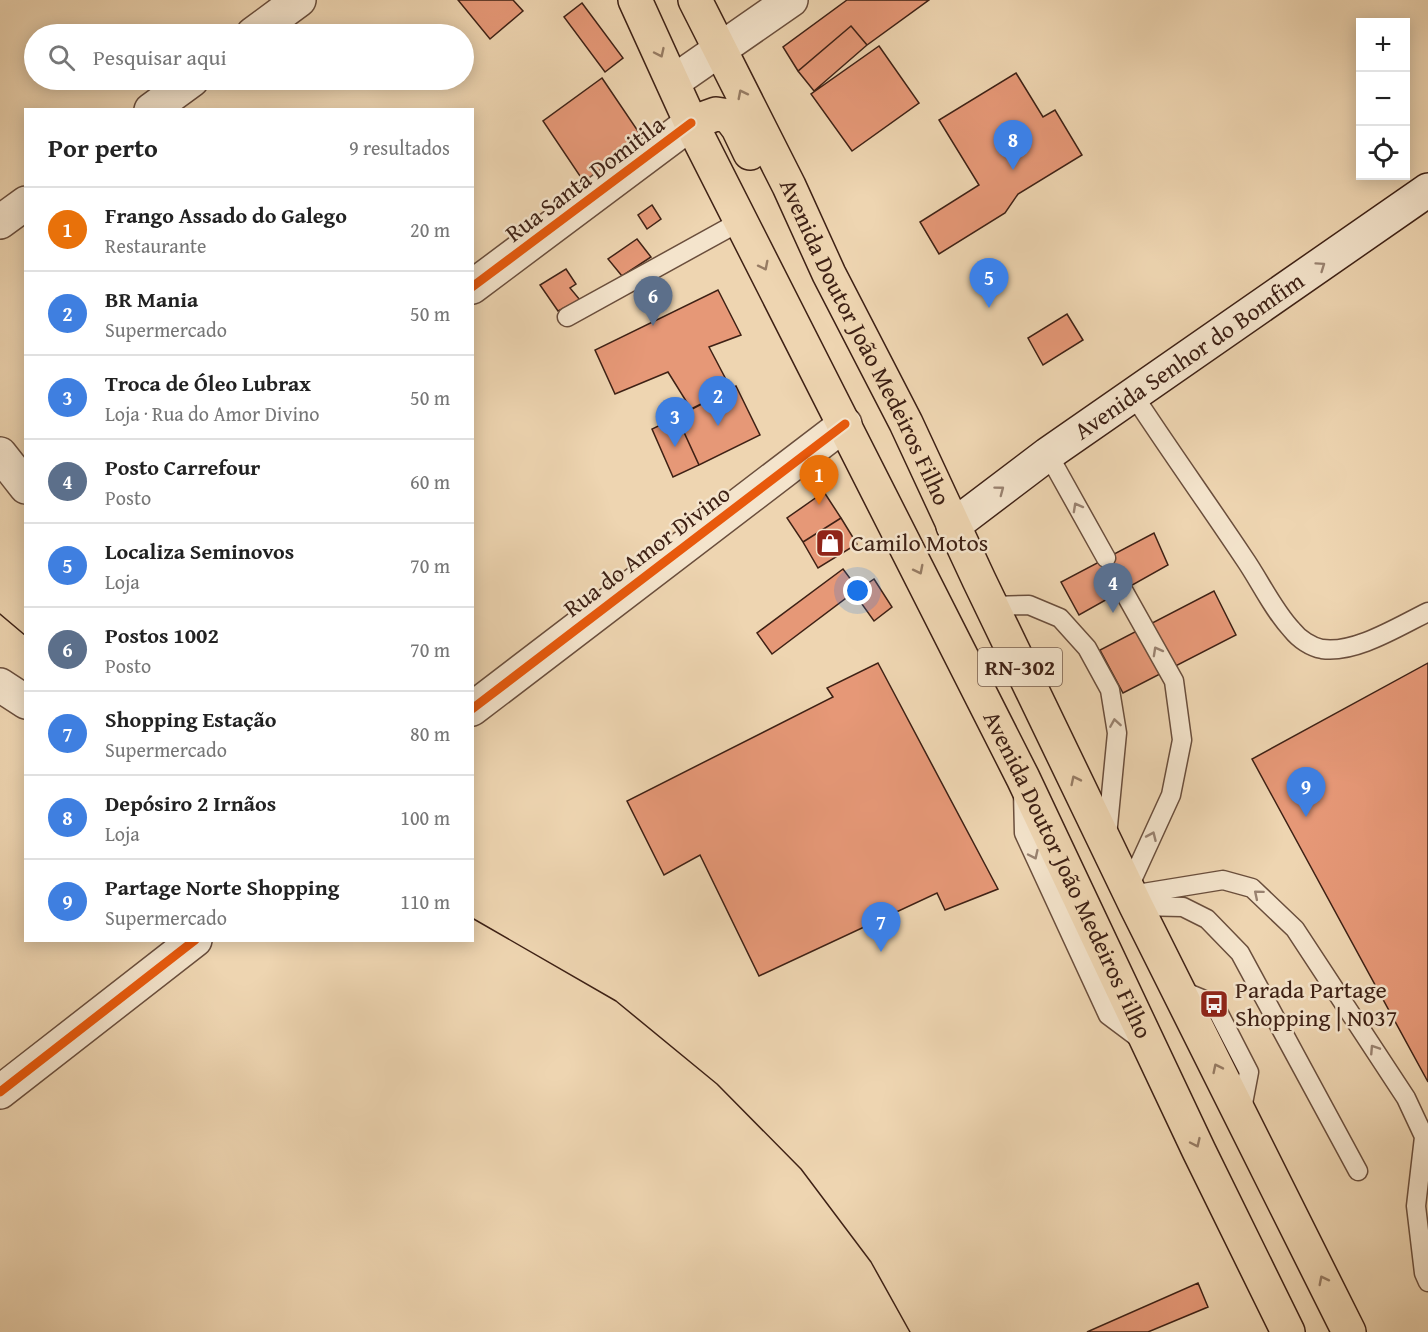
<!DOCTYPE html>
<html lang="pt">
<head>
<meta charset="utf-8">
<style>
  :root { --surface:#fff; --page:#f6f6f6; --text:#222; --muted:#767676; --line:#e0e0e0; --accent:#8f2418 }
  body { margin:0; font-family:"Gentium Book Plus",serif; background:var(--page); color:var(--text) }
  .controls { position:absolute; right:18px; top:18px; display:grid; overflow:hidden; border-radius:0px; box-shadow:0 3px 15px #0003 }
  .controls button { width:54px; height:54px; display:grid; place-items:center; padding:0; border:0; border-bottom:2px solid var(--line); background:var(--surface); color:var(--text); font:30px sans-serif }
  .you { position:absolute; left:858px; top:591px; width:21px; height:21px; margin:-15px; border:4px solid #fff; border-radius:50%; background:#1a73e8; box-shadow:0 0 0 9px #1a73e833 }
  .badge { display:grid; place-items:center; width:39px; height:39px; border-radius:50%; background:var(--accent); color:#fff; font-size:20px; font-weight:700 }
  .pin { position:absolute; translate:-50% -50px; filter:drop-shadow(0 2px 3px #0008) }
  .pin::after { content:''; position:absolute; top:32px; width:21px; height:18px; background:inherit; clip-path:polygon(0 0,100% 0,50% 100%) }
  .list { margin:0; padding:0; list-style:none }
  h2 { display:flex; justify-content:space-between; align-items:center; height:78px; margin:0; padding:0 24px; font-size:26px }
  h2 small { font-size:20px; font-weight:400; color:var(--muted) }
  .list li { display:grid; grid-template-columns:39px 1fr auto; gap:18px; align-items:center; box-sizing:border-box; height:84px; padding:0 24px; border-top:2px solid var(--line) }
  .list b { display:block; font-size:22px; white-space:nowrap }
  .list p { margin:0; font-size:20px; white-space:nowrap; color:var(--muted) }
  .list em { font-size:20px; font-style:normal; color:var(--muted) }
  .icon { flex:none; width:33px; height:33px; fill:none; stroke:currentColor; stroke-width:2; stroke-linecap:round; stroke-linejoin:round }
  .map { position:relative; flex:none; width:1428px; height:1332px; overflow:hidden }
  .search { position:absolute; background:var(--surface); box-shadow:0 3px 15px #0003; left:24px; top:24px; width:450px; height:66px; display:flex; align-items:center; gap:15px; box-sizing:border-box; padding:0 21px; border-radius:33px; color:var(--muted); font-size:22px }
  .panel { position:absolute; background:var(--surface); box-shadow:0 3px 15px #0003; left:24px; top:108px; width:450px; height:834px; border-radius:0px }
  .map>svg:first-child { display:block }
  .building { fill:#e69877; stroke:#3e2115; stroke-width:1.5 }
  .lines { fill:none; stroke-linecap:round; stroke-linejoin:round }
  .service-casing { stroke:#6a4e3c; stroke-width:21 }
  .minor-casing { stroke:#6a4e3c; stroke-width:36 }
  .secondary-casing { stroke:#3e2115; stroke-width:36 }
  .primary-casing { stroke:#3e2115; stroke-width:36 }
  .service { stroke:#f4e4cc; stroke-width:18 }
  .minor { stroke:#f4e4cc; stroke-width:33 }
  .secondary { stroke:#f4e4cc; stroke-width:33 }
  .primary { stroke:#eed5b1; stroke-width:33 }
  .tram { stroke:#3e2115; stroke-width:1.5 }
  .cycleway-casing { stroke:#f4e4cc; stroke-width:13 }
  .cycleway { stroke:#e8590c; stroke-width:9 }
  .oneway { stroke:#967b63 }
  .oneway2 { stroke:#998270 }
  .labels { text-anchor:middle; stroke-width:5; stroke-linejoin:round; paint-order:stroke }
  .shield { fill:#f4e4cc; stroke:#755c4c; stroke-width:1.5 }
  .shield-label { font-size:22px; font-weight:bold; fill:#3e2115 }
  .street-label { font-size:24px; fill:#3e2115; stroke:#f4e4cc }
  .poi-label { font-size:24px; fill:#3e2115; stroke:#f4e4cc; text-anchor:start }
</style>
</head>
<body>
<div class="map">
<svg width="1428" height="1332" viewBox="0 0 1428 1332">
  <rect width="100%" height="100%" fill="#eed5b1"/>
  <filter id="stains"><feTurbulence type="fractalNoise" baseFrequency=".00333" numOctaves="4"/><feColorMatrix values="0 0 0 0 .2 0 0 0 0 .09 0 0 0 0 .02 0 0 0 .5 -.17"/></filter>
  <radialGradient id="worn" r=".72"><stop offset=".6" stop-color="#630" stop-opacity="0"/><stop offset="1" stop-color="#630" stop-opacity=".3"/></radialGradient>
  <path class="building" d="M 458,0 L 513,0 L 523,11 L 490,39 Z
    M 847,0 L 929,0 L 867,45 L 851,26 L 798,71 L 783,47 Z
    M 582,3 L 623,58 L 605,72 L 564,17 Z
    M 851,26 L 867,45 L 814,91 L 798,71 Z
    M 879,46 L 919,103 L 852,151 L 811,94 Z
    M 1016,73 L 1043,117 L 1055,110 L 1082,155 L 1018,194 L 1005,213 L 939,254 L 920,222 L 979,185 L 939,120 Z
    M 602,78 L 646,143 L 586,185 L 543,121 Z
    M 652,205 L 661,219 L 647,229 L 638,215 Z
    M 637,239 L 651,257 L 622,276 L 608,259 Z
    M 566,269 L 576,284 L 570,288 L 580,300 L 558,311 L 540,285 Z
    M 718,290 L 741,335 L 709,347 L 731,389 L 691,409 L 668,372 L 615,394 L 595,350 Z
    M 1067,314 L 1083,340 L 1043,365 L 1028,338 Z
    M 736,386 L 760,435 L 699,465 L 677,417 Z
    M 677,417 L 699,465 L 673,477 L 652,429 Z
    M 824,492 L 841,518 L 803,542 L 787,518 Z
    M 841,518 L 857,544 L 818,568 L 803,542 Z
    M 1154,533 L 1168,565 L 1079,615 L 1061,582 Z
    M 843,569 L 858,589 L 772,654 L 757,633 Z
    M 874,579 L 892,607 L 874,621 L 854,593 Z
    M 1214,591 L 1236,635 L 1123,693 L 1100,650 Z
    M 878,663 L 998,889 L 945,910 L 937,893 L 759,976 L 700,855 L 664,875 L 627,801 L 833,697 L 827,688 Z
    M 1428,663 L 1428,1082 L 1252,759 Z
    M 1198,1283 L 1208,1307 L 1148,1332 L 1087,1332 Z"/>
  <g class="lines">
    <g class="service-casing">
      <path id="service" d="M 567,317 L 741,221
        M 1134,396 C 1170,451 1208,504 1244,558 C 1260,581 1273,610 1292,630 C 1299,639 1311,647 1322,649 C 1355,654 1399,626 1428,612
        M 1048,454 L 1106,558
        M 1123,590 L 1174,681 L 1182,740 L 1171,795 L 1128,889
        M 991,606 L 1029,605 L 1060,618 L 1087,648 L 1110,690 L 1117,733 L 1107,836
        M 1023,792 L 1024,833 L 1108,1015 L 1140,1039
        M 1131,895 L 1223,880 L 1252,888 L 1295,929 L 1406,1098 L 1428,1145
        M 1136,906 L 1183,907 L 1207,919 L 1240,953 L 1358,1171
        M 1178,989 L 1214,1004 L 1249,1072 L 1241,1114
        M 1424,1137 L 1416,1206 L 1424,1273 L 1428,1282"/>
    </g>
    <g class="minor-casing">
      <path id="minor" d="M 253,34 L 299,0
        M 673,82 L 791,0
        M 151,110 L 192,80
        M 0,222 L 26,203
        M 472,287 L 691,123
        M 0,454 L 26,487
        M 0,685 L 26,702
        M 472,709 L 845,424
        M 0,1092 L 195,940"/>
    </g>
    <g class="secondary-casing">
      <g id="secondary">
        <path id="s1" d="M 953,526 L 1048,454 L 1428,190"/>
      </g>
    </g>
    <g class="primary-casing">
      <g id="primary">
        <path id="s2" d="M 635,0 L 691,123 L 1023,778 L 1199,1151 L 1288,1332"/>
        <path id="s3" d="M 695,0 L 789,186 L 829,274 L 906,423 L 979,580 L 1136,906 L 1349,1332"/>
        <path d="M 691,123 L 716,114 L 729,116 L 738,128 L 750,153"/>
      </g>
    </g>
    <use href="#service" class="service"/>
    <use href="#minor" class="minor"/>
    <use href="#secondary" class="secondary"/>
    <use href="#primary" class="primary"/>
    <path class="tram" d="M 0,614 L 26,636
      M 472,918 L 616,1001 L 717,1084 L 801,1169 L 871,1262 L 910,1332"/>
    <g class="cycleway-casing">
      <path id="cycleway" d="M 472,287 L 691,123
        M 472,709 L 845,424
        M 0,1092 L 195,940"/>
    </g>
    <use href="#cycleway" class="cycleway"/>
  </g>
  <defs><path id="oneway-chevron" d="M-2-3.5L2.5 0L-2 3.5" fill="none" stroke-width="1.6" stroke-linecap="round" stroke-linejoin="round" transform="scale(1.5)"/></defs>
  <g class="oneway">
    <use href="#oneway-chevron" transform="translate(660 53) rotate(65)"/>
    <use href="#oneway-chevron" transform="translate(742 94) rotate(-117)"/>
    <use href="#oneway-chevron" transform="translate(764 266) rotate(63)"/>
    <use href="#oneway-chevron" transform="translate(919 570) rotate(63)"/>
    <use href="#oneway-chevron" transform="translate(1075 780) rotate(-116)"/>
    <use href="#oneway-chevron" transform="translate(1217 1068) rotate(-116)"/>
    <use href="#oneway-chevron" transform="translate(1196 1143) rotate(65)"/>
    <use href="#oneway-chevron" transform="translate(1323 1280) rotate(-117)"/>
  </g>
  <g class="oneway2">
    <use href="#oneway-chevron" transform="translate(1321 266) rotate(-35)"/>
    <use href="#oneway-chevron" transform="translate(1000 490) rotate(-37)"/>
    <use href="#oneway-chevron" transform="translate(1077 507) rotate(-119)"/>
    <use href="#oneway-chevron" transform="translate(1157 651) rotate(-119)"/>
    <use href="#oneway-chevron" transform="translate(1115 723) rotate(-99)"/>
    <use href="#oneway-chevron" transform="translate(1152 836) rotate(-66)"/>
    <use href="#oneway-chevron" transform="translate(1034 855) rotate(65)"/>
    <use href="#oneway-chevron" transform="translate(1258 894) rotate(-140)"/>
    <use href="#oneway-chevron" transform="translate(1374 1049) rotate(-123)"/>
  </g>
  <defs>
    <g id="shop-square" transform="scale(1.5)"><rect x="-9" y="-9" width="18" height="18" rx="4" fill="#8f2418" stroke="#f4e4cc"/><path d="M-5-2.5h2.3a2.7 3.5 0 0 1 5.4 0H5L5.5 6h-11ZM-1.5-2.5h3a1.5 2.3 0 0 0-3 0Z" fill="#fff"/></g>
    <g id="bus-square" transform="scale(1.5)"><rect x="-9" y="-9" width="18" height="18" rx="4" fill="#8f2418" stroke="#f4e4cc"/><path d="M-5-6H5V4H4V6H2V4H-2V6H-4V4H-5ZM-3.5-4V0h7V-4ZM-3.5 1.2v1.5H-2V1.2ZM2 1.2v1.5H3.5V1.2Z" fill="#fff"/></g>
  </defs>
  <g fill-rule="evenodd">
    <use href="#shop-square" x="830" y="543"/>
    <use href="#bus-square" x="1214" y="1004"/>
  </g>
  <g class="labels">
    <rect class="shield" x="978" y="648" width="84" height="38" rx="4.5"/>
    <g class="shield-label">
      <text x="1020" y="675">RN-302</text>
    </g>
    <g class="street-label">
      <text transform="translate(585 179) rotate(-37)" y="8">Rua Santa Domitila</text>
      <text dy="8" stroke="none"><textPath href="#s3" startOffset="382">Avenida Doutor João Medeiros Filho</textPath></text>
      <text dy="8" stroke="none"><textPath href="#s1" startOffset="291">Avenida Senhor do Bomfim</textPath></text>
      <text transform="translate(647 551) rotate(-37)" y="8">Rua do Amor Divino</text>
      <text dy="8" stroke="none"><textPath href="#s2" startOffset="976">Avenida Doutor João Medeiros Filho</textPath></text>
    </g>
    <g class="poi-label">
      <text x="851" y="551">Camilo Motos</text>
      <text x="1235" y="998">Parada Partage<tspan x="1235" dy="28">Shopping | N037</tspan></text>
    </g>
  </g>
  <rect width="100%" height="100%" filter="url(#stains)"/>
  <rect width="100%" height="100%" fill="url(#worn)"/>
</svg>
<div class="controls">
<button>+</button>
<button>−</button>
<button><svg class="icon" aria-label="locate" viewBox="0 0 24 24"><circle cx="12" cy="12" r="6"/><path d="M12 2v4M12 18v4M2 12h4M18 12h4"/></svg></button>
</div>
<div class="you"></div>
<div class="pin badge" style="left:819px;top:505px;background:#e8710a">1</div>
<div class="pin badge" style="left:718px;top:426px;background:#3f7fe0">2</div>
<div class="pin badge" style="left:675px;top:447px;background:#3f7fe0">3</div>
<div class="pin badge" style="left:1113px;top:613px;background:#5c6f8a">4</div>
<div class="pin badge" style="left:989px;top:308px;background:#3f7fe0">5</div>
<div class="pin badge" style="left:653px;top:326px;background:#5c6f8a">6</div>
<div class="pin badge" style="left:881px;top:952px;background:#3f7fe0">7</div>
<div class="pin badge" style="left:1013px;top:170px;background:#3f7fe0">8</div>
<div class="pin badge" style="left:1306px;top:817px;background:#3f7fe0">9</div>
<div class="search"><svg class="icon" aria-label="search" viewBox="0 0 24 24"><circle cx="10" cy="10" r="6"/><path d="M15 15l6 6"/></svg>Pesquisar aqui</div>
<section class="panel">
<h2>Por perto<small>9 resultados</small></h2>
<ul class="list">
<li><span class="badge" style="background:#e8710a">1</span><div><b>Frango Assado do Galego</b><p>Restaurante</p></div><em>20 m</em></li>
<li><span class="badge" style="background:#3f7fe0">2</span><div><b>BR Mania</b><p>Supermercado</p></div><em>50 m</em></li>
<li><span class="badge" style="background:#3f7fe0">3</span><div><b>Troca de Óleo Lubrax</b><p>Loja · Rua do Amor Divino</p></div><em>50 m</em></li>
<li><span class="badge" style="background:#5c6f8a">4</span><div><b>Posto Carrefour</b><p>Posto</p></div><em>60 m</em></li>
<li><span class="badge" style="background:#3f7fe0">5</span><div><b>Localiza Seminovos</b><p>Loja</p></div><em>70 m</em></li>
<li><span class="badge" style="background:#5c6f8a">6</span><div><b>Postos 1002</b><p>Posto</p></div><em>70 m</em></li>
<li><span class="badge" style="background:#3f7fe0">7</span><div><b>Shopping Estação</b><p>Supermercado</p></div><em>80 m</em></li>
<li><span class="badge" style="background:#3f7fe0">8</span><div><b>Depósiro 2 Irnãos</b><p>Loja</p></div><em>100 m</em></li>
<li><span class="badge" style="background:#3f7fe0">9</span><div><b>Partage Norte Shopping</b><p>Supermercado</p></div><em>110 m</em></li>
</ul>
</section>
</div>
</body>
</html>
